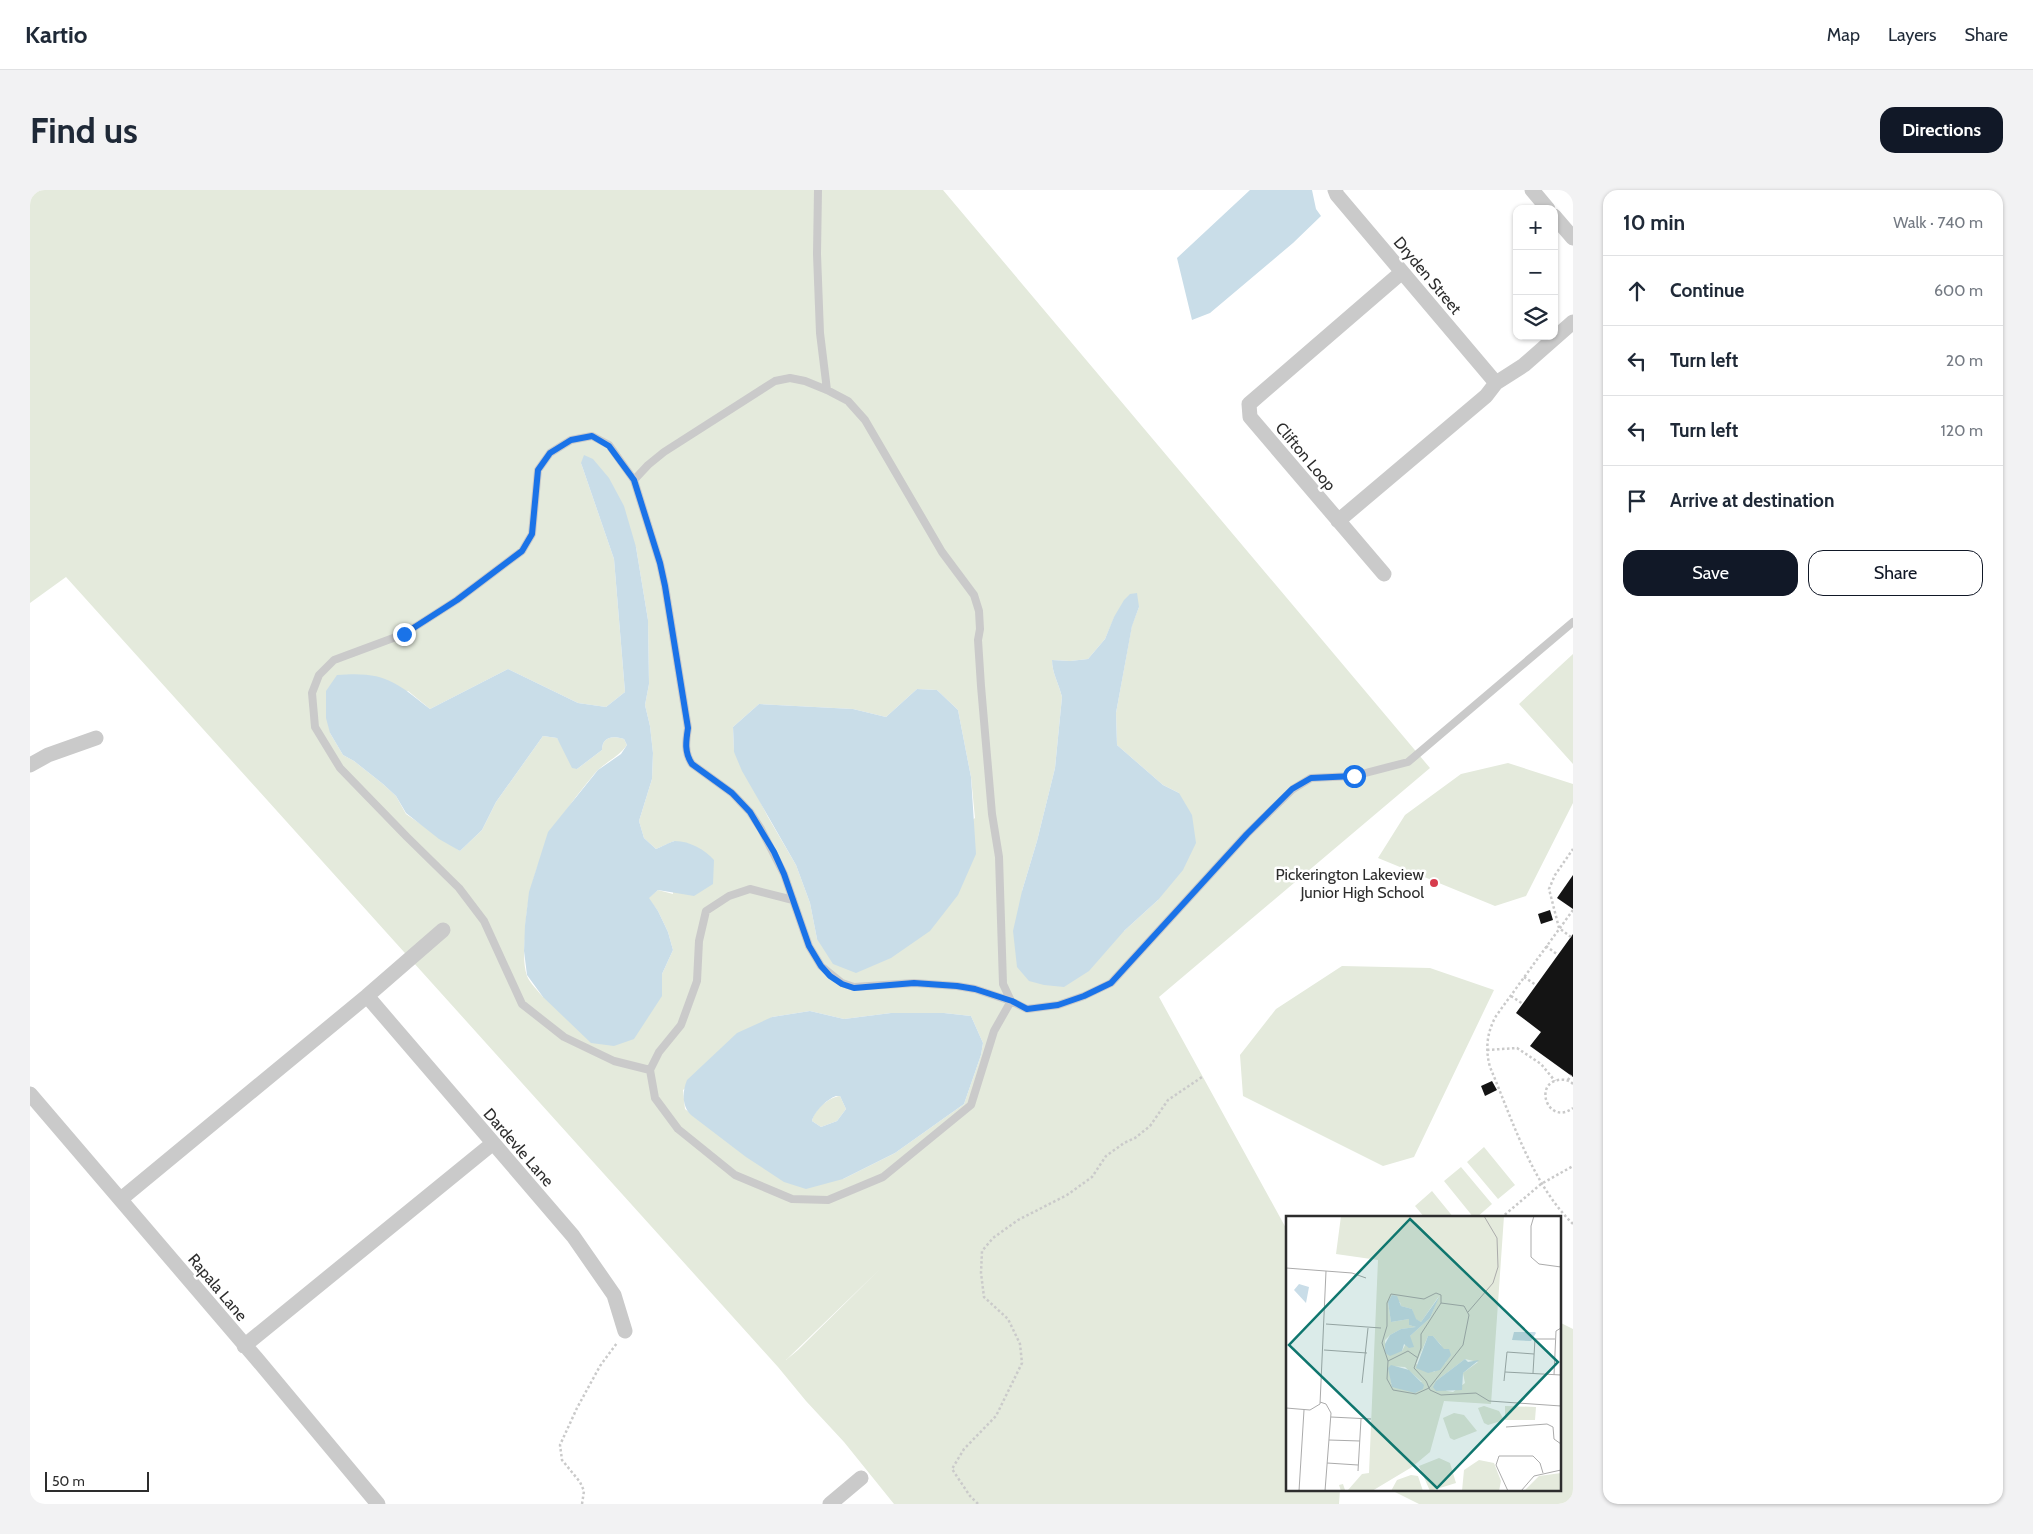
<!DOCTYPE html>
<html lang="en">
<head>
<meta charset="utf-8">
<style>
  :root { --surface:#fff; --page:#f2f2f3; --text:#1f2937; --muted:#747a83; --line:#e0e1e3; --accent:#111827 }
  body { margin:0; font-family:Cabin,sans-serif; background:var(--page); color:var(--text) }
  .controls { position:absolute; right:15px; top:15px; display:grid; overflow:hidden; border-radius:10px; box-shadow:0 1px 4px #0004 }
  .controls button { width:45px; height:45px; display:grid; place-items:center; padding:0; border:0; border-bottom:1px solid var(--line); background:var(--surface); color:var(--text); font:25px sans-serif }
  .scale { position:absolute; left:15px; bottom:12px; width:104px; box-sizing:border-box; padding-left:5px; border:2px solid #2d2d2d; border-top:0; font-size:14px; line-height:18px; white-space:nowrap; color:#2d2d2d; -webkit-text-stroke:4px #fff; paint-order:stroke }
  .stop { position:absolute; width:15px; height:15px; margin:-11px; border:4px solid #1a73e8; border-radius:50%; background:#fff }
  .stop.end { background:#1a73e8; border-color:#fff; box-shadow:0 1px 5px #0008 }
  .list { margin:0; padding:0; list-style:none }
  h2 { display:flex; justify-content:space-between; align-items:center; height:65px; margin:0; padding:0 20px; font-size:21px }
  h2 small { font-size:16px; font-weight:400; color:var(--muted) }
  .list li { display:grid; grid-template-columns:32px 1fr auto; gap:15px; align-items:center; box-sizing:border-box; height:70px; padding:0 20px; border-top:1px solid var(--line) }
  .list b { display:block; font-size:19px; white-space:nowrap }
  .list em { font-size:16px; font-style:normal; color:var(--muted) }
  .actions { display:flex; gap:10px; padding:15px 20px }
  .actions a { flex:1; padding:11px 0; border:1px solid var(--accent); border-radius:15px; text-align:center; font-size:18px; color:var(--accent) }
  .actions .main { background:var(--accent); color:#fff }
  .icon { flex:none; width:28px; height:28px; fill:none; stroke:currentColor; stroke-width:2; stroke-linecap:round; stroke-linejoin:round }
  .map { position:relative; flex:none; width:1543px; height:1314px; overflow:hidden; border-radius:15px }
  header { display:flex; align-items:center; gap:30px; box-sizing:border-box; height:70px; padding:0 25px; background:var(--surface); border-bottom:1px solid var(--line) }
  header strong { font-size:24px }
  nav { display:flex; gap:28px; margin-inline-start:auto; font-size:18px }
  .intro { display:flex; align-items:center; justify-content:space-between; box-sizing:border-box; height:120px; padding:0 30px }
  h1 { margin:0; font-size:35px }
  .button { padding:12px 22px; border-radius:15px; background:var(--accent); color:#fff; font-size:18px; font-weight:700 }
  main { display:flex; gap:30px; padding:0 30px }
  aside { flex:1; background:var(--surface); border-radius:15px; box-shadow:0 1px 4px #0004 }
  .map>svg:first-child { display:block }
  .green { fill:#e4eadc; fill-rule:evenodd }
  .water { fill:#c9dde8; fill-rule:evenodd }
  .building { fill:#141414 }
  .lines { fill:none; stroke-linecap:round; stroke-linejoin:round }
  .path { stroke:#cacaca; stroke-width:2.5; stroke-dasharray:2.5 2.5; stroke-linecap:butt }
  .lane { stroke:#cacaca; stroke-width:8 }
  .street { stroke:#cacaca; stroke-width:15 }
  .route { stroke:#1a73e8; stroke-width:6 }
  .poi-dot { fill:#d73c4d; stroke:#fff; stroke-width:2 }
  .labels { text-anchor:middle; stroke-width:5; stroke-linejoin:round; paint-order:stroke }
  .street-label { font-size:16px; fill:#2d2d2d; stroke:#fff }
  .poi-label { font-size:16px; fill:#2d2d2d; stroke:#fff; text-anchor:end }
  .inset-road { fill:none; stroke:#ababab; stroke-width:1 }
  .view { fill:#0f766e; fill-opacity:0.15; stroke:#0f766e; stroke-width:2.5 }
  .inset-edge { fill:none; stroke:#2d2d2d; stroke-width:2.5 }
</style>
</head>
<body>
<header>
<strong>Kartio</strong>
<nav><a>Map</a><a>Layers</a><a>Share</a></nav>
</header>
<div class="intro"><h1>Find us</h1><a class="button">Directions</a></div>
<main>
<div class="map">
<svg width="1543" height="1314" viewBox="0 0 1543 1314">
  <rect width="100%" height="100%" fill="#fff"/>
  <path class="green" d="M 0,0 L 913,0 L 1400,578 L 1129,807 L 1257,1040 L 1257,1300 L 1310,1300 L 1309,1314 L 864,1314 L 814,1252 L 776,1211 L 748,1177 L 36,387 L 0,413 ZM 551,273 L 606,357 L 618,430 L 619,494 L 615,515 L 620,536 L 623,563 L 622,589 L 609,631 L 614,648 L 626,659 L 644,651 L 643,704 L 628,700 L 618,708 L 628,721 L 638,742 L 643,760 L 632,784 L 632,806 L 513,807 C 508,801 500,793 497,786 C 493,775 494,759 495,748 C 496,690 517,642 553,598 C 558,592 563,585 568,580 C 578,571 589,566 597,555 L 594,549 C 582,545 572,547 572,560 L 547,579 L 527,548 L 513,546 L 466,612 L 452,640 L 430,661 L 376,624 L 366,606 L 353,594 L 324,571 L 313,565 L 300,543 L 378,501 L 400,519 L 478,479 L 548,513 L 576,517 L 595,502 L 584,369 ZM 1109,417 L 1102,435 L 1086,523 L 1087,555 L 1133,595 L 1149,603 L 1128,710 L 1094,741 L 992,701 L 1007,651 L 1025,578 L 1032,507 C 1029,494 1022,483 1022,470 L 1040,471 L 1058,469 L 1075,449 L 1084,428 ZM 887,499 L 907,500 L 928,520 L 941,587 L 945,628 L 787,749 L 780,713 L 766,675 L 738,627 L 704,561 L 703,537 L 729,514 L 823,519 L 856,527 ZM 780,821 L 814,829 L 861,823 L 914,823 L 941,826 L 953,853 L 951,865 L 934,914 L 865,963 L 813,989 L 674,934 L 655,919 L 653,900 L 742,827 ZM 850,1079 L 768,1160 L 756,1170 Z
    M 1543,464 L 1543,574 L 1489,514 Z
    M 1478,573 L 1543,594 L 1543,613 L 1496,706 L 1465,716 L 1348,668 L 1375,625 L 1431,584 Z
    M 1312,776 L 1400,778 L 1464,800 L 1384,967 L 1353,976 L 1213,906 L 1210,865 L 1246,819 Z
    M 810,906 L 816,919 L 807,931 L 791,937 L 782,931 C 784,920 799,907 810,906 Z
    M 1454,957 L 1485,995 L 1468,1009 L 1437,972 Z
    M 1431,977 L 1462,1014 L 1446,1028 L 1444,1028 L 1414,991 Z
    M 1402,1001 L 1424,1028 L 1395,1028 L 1385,1016 Z
    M 1529,1132 L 1543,1139 L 1543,1314 L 1389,1314 L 1361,1300 L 1529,1300 Z"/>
  <path class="water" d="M 1220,0 L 1282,0 L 1286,19 L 1291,26 L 1263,53 L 1180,123 L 1162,130 L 1147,68 Z
    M 554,265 L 563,269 L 579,288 L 594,316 L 606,357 L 618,430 L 619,494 L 615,515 L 620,536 L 623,563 L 622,589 L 609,631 L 614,648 L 626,659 C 632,657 639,652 645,651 C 660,651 675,660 684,670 L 683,694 L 664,706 L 628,700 L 619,708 L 628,721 L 638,742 L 643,760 L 632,784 L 632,806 L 604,849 L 584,856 L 561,853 L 513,807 L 497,785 L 494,761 L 495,735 L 499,702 L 518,642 L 568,580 L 591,564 L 597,555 L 594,549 C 582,545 572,547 572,560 L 547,579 L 542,578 L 527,548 L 513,546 L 466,612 L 452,640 L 430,661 L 409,649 L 376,623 L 366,606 L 353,594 L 324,571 L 313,565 L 300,543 L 296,528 L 296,501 L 307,485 C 354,481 365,491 400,519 L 478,479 L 548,513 L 576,517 L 595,502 L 584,369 L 551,273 Z
    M 1107,403 L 1109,417 L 1102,436 L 1086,523 L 1087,555 L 1133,595 L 1149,603 L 1162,625 L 1166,653 L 1153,680 L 1128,710 L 1094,741 L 1059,781 L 1034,797 L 1014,795 L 999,791 L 987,777 L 983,741 L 992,701 L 1007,651 L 1025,578 L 1032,507 C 1029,494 1022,483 1022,470 L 1040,471 L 1058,469 L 1075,449 L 1084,427 L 1094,410 L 1100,404 Z
    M 887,499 L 907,500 L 928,520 L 941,587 L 946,664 L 928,705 L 900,741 L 861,768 L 826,783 L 803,774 L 787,749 L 780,713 L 766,675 L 712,581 L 704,562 L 703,537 L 729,514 L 823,519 L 856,527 Z
    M 780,821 L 814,829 L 861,823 L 914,823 L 941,826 L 953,853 L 951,865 L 934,914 L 865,963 L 813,989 L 776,999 L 754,992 L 716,967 L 661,925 C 652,916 652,902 657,890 L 707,843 L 742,827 ZM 806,906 L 810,906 L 816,919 L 807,931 L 791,937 L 782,931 C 784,922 797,909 806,906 Z"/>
  <path class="building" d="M 1543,685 L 1543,719 L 1527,708 Z
    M 1520,720 L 1523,730 L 1511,734 L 1508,724 Z
    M 1543,744 L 1543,887 L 1500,856 L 1511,842 L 1486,823 Z
    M 1462,891 L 1467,900 L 1455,906 L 1451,896 Z"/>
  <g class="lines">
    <path class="path" d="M 1543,720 L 1466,826 C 1457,842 1455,859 1460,877 C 1482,929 1502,994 1543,1034
      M 1541,747 L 1529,738 L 1519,699 L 1525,685 L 1543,659
      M 1516,756 L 1528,765
      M 1494,787 L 1506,795
      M 1481,806 L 1493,814
      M 1457,860 L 1487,858 L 1511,874 L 1525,891
      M 1538,890 L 1541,885
      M 1543,894 C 1539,890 1534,889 1528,890 C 1503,895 1519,936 1543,918
      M 1471,1028 L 1511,994 L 1543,976
      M 552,1314 L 554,1301 L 550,1292 L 532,1270 L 530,1255 L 547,1218 L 570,1176 L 587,1153
      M 948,1314 L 940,1306 L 922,1279 L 934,1259 L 966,1226 L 992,1173 L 990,1154 L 978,1129 L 954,1107 L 951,1083 L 952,1061 L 963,1048 L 988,1030 L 1037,1005 L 1062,987 L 1076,966 L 1094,953 L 1105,948 L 1120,936 L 1138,910 L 1172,887"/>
    <path class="lane" d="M 788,0 L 787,64 L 790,143 L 797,200
      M 604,290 L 579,255 L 562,246 L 541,250 L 520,263 L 508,280 L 502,344 L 492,361 L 427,410 L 374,444 L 304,470 L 289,485 L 282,503 L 285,537 L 310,578 L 377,647 L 429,698 L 454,731 L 492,814 L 534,847 L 584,871 L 620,880
      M 763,710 L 720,699 L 699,706 L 676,721 L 669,751 L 667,791 L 651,835 L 629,862 L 620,880 L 625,908 L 648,939 L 705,985 L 762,1009 L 798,1010 L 853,987 L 941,915 L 964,841 L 981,811
      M 981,811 L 973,794 L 969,667 L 962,624 L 951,496 L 948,450 L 950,439 L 949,421 L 944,405 L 912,362 L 835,230 L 818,211 L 797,200 L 775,191 L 760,188 L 745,191 L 634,262 L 618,275 L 604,290 L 630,373 L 635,396 L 658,538 C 656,551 654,562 662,574 L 702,603 L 720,622 L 731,639 L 754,684 L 779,756 L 791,776 L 812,793 L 824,797 L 884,793 L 927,796 L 945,799 L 981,811 L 997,819 L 1028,815 L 1054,806 L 1081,793 L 1217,644 L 1263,599 L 1281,588 L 1324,586 L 1378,572 L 1543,432"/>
    <path class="street" d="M 1305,0 L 1307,5 L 1466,193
      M 1502,0 L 1518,19
      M 1524,26 L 1543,48
      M 1308,331 L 1456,206 L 1466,193 L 1494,175 L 1543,132
      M 1354,384 L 1220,227 L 1219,214 L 1372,82
      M 0,575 L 18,565 L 66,548
      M 337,806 L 543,1046 L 584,1105 L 595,1141
      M 0,904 L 226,1168 L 348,1314
      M 91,1009 L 337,806 L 413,740
      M 214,1156 L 462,954
      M 800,1314 L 831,1288"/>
  </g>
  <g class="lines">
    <path class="route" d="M 374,444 L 427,410 L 492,361 L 502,344 L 508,280 L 520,263 L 541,250 L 562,246 L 579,256 L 604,290 L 630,373 L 635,396 L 658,538 C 656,551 654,562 662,574 L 702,603 L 720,622 L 744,662 L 754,684 L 779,756 L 791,776 L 800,786 L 812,794 L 824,798 L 884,793 L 927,796 L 945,799 L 982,811 L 997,819 L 1028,815 L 1054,806 L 1081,793 L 1217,644 L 1262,599 L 1281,588 L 1324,586"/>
  </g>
  <circle class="poi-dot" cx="1404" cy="693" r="5"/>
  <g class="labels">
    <g class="street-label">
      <text transform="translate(1398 85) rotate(50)" y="6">Dryden Street</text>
      <text transform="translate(1276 266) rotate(50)" y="6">Clifton Loop</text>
      <text transform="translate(489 957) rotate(49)" y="6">Dardevle Lane</text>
      <text transform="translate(188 1097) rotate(50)" y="6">Rapala Lane</text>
    </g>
    <g class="poi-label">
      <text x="1394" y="690">Pickerington Lakeview<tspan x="1394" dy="18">Junior High School</tspan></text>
    </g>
  </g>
  <g transform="translate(1256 1026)">
    <rect width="275" height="275" fill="#fff"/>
    <path d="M 55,0 L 218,0 L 205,188 L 158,185 L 144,236 L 126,251 L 86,275 L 55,275 L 53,269 L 57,268 L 59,274 L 62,274 L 76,258 L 83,257 L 92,44 L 50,38 ZM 153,80 L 144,102 L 124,120 L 116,135 L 99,137 L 99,124 L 104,119 L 115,113 L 130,111 L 123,109 L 123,103 L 105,106 L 102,86 L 114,86 L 115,90 L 126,93 L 129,103 L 135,106 ZM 142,120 L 147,120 L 155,129 L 160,146 L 148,156 L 130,148 ZM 179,143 L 192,146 L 177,157 L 179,167 L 167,176 L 161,175 L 150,165 ZM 104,150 L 119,151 L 136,166 L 105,168 ZM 198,190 L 213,195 L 218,204 L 202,209 L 198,207 L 192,192 ZM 219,190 L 250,191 L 249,204 L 219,204 ZM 168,197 L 178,199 L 191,215 L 168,224 L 164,222 L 157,202 ZM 153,242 L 164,247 L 170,267 L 144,275 L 133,250 ZM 193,244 L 208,247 L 215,265 L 213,275 L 176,275 L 178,254 ZM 275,257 L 275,275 L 238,275 L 253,260 ZM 125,259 L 132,260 L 137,275 L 105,275 L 111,264 Z" fill="#e4eadc" fill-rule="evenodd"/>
    <path d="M 13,68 L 23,71 L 20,87 L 8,74 ZM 106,79 L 111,80 L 115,90 L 126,93 L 130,103 L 135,106 L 153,81 L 144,102 L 124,120 L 128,131 L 123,132 L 118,128 L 116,135 L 104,140 L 99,137 L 99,128 L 104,119 L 115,113 L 130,111 L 123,109 L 123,103 L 105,106 L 102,86 ZM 228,116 L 249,116 L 250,117 L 245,125 L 226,124 ZM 142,120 L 147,120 L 158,133 L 163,133 L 165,139 L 154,154 L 142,157 L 130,152 ZM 179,143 L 182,146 L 193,144 L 177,157 L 176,174 L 150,175 L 147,171 L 150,165 ZM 105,149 L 123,154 L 138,169 L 137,173 L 129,177 L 106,171 L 102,152 Z" fill="#c9dde8"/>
    <path class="inset-road" d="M 248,0 L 245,10 L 245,41 L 253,48 L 275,51M 0,52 L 66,57 L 80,62M 182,96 L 207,67 L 212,51 L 211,22 L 198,0M 40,108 L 95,112M 0,118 L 0,145M 38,134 L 81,137M 132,142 L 122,135 L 102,145 L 101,163 L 107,174 L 130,178 L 143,172 L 177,129 L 183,99 L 178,90 L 155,87 L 135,118 L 135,132 L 128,152 L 140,165 L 141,167 L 143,172 L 144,174 L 155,179 L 190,177 L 203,185 L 275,190M 102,145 L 96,127 L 101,110 L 101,87 L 105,78 L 138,83 L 150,77 L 155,79 L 155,87M 219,156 L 275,159M 247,157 L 249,123 L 269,123M 268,159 L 270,115 L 275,112M 218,165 L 221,136 L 248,138M 76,167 L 82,112M 34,186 L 40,188 L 45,197 L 39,275M 0,192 L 24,194 L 34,188 L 40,55M 45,201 L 85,203M 220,211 L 261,208 L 267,211 L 268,223 L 275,228M 43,224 L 74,225M 41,247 L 72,249M 72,255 L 75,203M 13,275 L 18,194M 222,275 L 210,249 L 213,240 L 247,240 L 254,247 L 257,257M 235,275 L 248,260 L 275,254"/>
    <path class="view" d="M 124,3 L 272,146 L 151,272 L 3,129 Z"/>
    <rect width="275" height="275" class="inset-edge"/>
  </g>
</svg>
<div class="controls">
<button>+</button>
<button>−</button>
<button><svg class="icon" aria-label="layers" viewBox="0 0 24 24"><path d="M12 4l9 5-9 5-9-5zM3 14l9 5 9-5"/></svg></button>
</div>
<div class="scale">50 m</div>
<div class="stop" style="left:1324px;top:586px"></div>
<div class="stop end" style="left:374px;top:444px"></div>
</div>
<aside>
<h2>10 min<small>Walk · 740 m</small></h2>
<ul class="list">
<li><svg class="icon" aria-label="ahead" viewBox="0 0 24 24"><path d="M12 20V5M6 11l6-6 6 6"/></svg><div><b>Continue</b></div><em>600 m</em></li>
<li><svg class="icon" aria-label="left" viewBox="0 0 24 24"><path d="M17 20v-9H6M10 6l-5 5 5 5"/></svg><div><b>Turn left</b></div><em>20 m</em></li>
<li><svg class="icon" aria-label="left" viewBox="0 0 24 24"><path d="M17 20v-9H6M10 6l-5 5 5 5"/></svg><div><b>Turn left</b></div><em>120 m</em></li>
<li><svg class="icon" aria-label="arrive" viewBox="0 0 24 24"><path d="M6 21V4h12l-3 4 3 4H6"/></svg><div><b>Arrive at destination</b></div></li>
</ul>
<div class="actions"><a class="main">Save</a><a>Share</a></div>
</aside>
</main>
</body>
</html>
